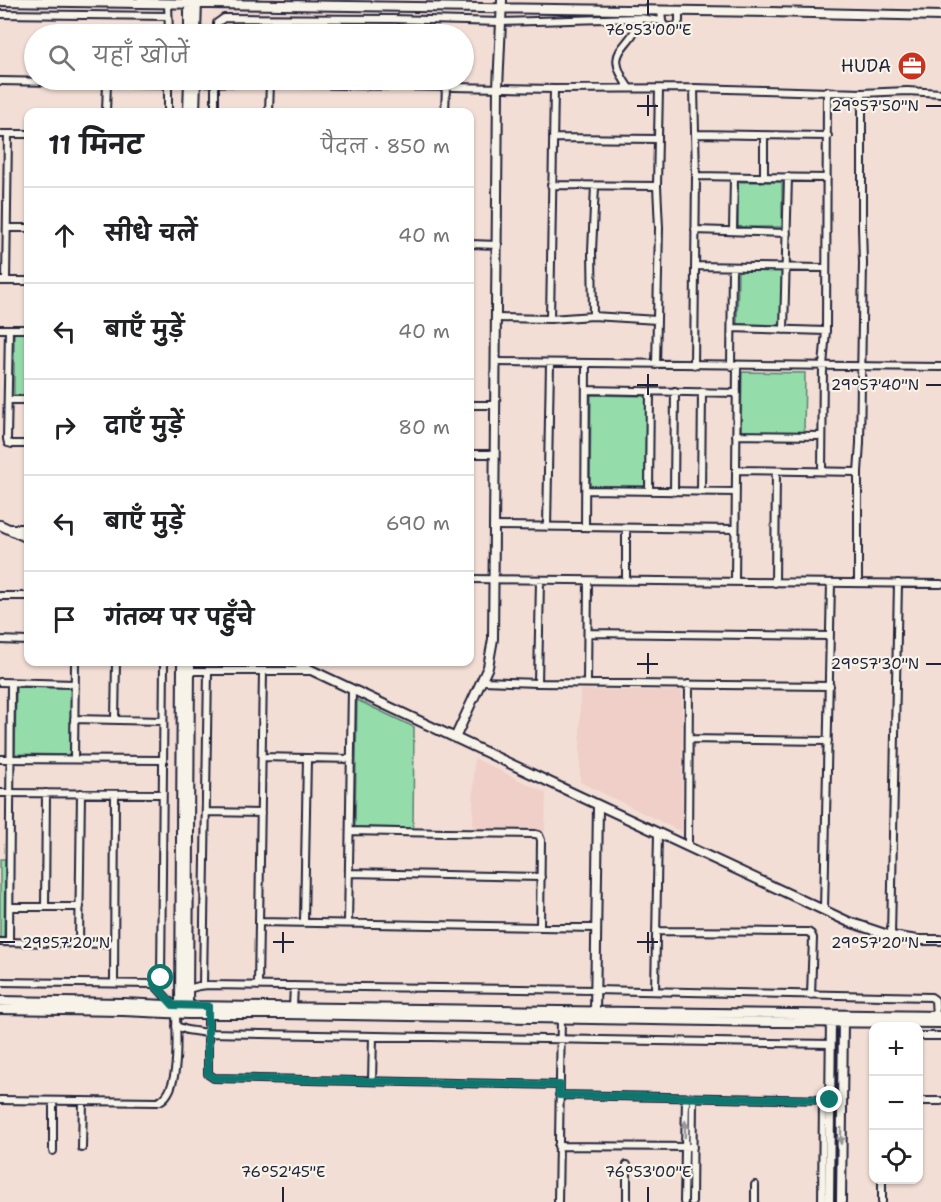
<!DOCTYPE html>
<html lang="hi">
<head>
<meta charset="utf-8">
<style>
  :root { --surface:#fff; --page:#f2f2f2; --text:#202124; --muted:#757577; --line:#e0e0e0 }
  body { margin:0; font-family:"Shantell Sans","Playpen Sans Deva",sans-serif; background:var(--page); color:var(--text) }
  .controls { position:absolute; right:18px; bottom:18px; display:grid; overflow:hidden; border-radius:12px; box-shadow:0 2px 4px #0004 }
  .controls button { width:54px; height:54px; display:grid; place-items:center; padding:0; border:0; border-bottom:2px solid var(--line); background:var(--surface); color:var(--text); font:30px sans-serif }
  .stop { position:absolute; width:18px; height:18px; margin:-14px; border:4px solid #0f766e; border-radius:50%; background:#fff }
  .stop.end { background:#0f766e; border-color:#fff; box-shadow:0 2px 6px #0008 }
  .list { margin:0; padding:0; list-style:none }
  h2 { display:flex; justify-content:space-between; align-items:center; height:78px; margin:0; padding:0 24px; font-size:26px }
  h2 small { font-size:20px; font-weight:400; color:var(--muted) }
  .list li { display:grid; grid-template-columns:39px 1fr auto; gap:18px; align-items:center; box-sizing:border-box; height:96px; padding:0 24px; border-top:2px solid var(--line) }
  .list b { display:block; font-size:22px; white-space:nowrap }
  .list em { font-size:20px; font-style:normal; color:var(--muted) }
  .icon { flex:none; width:33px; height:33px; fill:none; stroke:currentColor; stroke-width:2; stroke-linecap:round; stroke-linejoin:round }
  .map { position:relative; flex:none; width:941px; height:1202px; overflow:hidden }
  .search { position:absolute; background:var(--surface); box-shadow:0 2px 4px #0004; left:24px; top:24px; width:450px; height:66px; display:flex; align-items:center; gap:15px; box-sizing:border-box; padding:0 21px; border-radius:33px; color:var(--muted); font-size:22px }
  .panel { position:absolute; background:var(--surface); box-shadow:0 2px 4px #0004; left:24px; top:108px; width:450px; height:558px; border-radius:12px }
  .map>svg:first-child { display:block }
  .built { fill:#efcfc8 }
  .green { fill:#94ddab; stroke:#5b8073; stroke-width:1.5 }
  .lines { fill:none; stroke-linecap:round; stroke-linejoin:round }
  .minor-casing { stroke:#22223b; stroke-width:10 }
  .tertiary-casing { stroke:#22223b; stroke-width:12 }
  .minor { stroke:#f7f3e8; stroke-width:6 }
  .tertiary { stroke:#f7f3e8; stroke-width:8 }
  .oneway { fill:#97959a }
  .route { stroke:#0f766e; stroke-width:8 }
  .ticks { fill:none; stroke:#22223b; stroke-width:2 }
  .labels { text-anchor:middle; stroke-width:4.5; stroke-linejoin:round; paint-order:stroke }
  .poi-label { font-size:18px; fill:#22223b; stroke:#f7f3e8; text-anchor:end }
  .ticks-label { font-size:15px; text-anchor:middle; fill:#22223b; stroke:#f7f3e8; stroke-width:4.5; stroke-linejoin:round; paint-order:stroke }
</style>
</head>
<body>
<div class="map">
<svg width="941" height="1202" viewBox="0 0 941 1202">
  <rect width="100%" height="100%" fill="#f2ded5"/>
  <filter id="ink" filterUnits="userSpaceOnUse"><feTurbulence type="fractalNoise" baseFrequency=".0167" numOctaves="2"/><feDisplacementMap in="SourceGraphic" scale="12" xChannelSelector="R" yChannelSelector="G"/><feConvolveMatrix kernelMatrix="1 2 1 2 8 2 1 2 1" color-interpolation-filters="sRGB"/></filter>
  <g filter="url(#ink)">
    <path class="built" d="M 580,690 L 682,691 L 682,832 L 580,782 Z
      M 474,758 L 546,793 L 545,831 L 473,830 Z"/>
    <path class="green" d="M 738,182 L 782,182 L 782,227 L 738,227 Z
      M 738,270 L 782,271 L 781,325 L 737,324 Z
      M 14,332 L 28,333 L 28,395 L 14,395 Z
      M 742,372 L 805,373 L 804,433 L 741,432 Z
      M 591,395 L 646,396 L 645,486 L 590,486 Z
      M 16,687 L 71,688 L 70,755 L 15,754 Z
      M 357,700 L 414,727 L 413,828 L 355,827 Z
      M 0,859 L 5,859 L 4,938 L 0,938 Z"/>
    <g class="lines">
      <g class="minor-casing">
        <path id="minor" d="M 168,3 L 169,34
          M 661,10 L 662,21 L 664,26 L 672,27 L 677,26 L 679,21 L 679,11
          M 0,14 L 168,16
          M 217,34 L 217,23 L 224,18 L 392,19 L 501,22 L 639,18 L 662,21
          M 0,81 L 168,84
          M 192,82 L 554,89 L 694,88 L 862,93 L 907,91 L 941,93
          M 629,88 C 600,46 633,51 639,18
          M 694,88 L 696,176 L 694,365
          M 106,112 L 107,83
          M 168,112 L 168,80
          M 215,112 L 215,80
          M 269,112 L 270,83
          M 445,112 L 446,86
          M 0,134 L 28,134
          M 695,134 L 828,136
          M 553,138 L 658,139
          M 696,176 L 827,178
          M 764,177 L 764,136
          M 551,185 L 657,186
          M 7,228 L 28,228
          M 695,230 L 787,233
          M 733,231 L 734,177
          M 470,244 L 498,245
          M 695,266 L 825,268
          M 0,281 L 28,281
          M 6,281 L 8,134
          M 593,316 L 592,251 L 595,186
          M 497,318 L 550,319 L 593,316 L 657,320
          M 550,319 L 554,89
          M 732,328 L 826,331
          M 0,329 L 28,329
          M 9,329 L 7,439 L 8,443 L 12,444 L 28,444
          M 784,330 L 788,177
          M 496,362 L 941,367
          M 656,365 L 659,228 L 657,186 L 659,89
          M 731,366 L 732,267
          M 586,390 L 737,393
          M 8,400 L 28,400
          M 470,405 L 496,405
          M 736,435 L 822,436
          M 470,454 L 495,454
          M 736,470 L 858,472
          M 822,471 L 823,366 L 826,331 L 827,91
          M 586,490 L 736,492
          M 649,491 L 650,391
          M 674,492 L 675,391
          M 701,492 L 702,392
          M 494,526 L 735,529
          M 547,527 L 550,363
          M 585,527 L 586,364
          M 8,528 L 28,528
          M 470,579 L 941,584
          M 626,581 L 626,528
          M 735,582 L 737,366
          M 775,583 L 776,471
          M 858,583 L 858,472 L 860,443 L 863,263 L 862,226 L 862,93
          M 0,596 L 28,596
          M 588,633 L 830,636
          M 0,640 L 28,641
          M 190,671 L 312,671
          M 483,681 L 538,683 L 830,686
          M 0,682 L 75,684
          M 538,683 L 540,580
          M 587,683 L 588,581
          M 74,719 L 163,721
          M 115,720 L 116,662
          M 689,739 L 828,741
          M 262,757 L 351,759
          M 0,759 L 162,760
          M 74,759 L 75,662
          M 0,793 L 162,794
          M 206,812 L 261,813
          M 350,831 L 445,833 L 535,834 L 539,835 L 541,840 L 540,926
          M 688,847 L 689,684
          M 349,873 L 541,877
          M 10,907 L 80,907
          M 45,907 L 46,793
          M 824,910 L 831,583
          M 259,922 L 596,928
          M 304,922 L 307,758
          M 348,923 L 352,689
          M 656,931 L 808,932 L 811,934 L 813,938 L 811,995
          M 891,936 L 898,583
          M 0,942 L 114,944
          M 9,942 L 11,683
          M 79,943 L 81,793
          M 0,982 L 154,984 L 160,982 L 161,978 L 164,662
          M 114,983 L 115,794
          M 154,984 L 173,1005
          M 203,985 L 208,671
          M 258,986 L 263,672
          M 188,989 L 199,986 L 208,985 L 595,990 L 931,997 L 935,1000 L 936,1016
          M 655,991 L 658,833
          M 293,1007 L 294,986
          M 208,1011 L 208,1074 L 214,1078 L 559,1085
          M 176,1026 L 187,1030 L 207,1033 L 831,1044
          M 918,1036 L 941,1036
          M 372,1081 L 373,1036
          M 559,1095 L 830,1100
          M 0,1100 L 157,1102 C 182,1095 176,1034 176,1013
          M 918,1101 L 941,1101
          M 558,1146 L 693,1147
          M 82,1148 L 83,1101
          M 53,1151 L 53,1101
          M 627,1165 L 627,1202
          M 558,1202 L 561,1017
          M 684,1202 L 686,1098
          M 692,1202 L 693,1098
          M 755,1202 L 755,1185
          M 822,1202 L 823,1100
          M 882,1202 L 882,1180"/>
      </g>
      <g class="tertiary-casing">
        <path id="tertiary" d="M 189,0 L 189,34
          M 0,1 L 770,12 L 941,16
          M 196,34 L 197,0
          M 188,112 L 189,80
          M 195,112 L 196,80
          M 0,525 L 28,538
          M 294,662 L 562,788 L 849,922 L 891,936 L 918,940 L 941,940
          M 455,738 L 488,667 L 493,639 L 498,88 L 502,0
          M 0,1001 L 123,1003 L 188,1006 L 941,1016
          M 188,1008 L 190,662
          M 0,1009 L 123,1011 L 188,1014 L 284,1014 L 777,1022 L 941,1023
          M 180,1009 L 182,662
          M 595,1012 L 598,806
          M 829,1202 L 831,1018
          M 841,1202 L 843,1019"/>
      </g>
      <use href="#minor" class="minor"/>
      <use href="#tertiary" class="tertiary"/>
    </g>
    <defs><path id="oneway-solid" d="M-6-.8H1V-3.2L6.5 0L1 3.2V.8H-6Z" transform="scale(1.5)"/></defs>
    <g class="oneway">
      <use href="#oneway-solid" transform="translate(685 1129) rotate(-89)"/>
      <use href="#oneway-solid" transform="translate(841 1136) rotate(91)"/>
    </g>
  </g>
  <g class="lines" filter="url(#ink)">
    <path class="route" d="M 161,978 L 160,982 L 154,984 L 173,1005 L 208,1006 L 208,1074 L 214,1078 L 560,1085 L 559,1095 L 830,1100"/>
  </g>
  <path class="ticks" d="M 648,0 L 648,15M 648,95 L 648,116M 637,106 L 658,106M 926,106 L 941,106M 648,374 L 648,395M 637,385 L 658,385M 926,385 L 941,385M 648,653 L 648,674M 637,664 L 658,664M 926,664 L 941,664M 283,932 L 283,953M 648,932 L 648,953M 0,942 L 15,942M 273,942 L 294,942M 637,942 L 658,942M 926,942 L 941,942M 283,1187 L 283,1202M 648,1187 L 648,1202"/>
  <defs>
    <g id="office-disc" transform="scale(1.5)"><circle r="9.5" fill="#c8321e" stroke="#f7f3e8"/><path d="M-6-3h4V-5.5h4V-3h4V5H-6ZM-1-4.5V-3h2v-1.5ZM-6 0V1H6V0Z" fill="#fff"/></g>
  </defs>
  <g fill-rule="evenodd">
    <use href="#office-disc" x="912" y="66"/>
  </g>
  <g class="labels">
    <g class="poi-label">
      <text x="891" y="72">HUDA</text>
    </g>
  </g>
  <g class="ticks-label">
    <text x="648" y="35">76°53'00"E</text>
    <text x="875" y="111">29°57'50"N</text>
    <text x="875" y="390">29°57'40"N</text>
    <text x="875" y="669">29°57'30"N</text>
    <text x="66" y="948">29°57'20"N</text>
    <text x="875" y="948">29°57'20"N</text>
    <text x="283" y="1177">76°52'45"E</text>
    <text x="648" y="1177">76°53'00"E</text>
  </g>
</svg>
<div class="controls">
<button>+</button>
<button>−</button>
<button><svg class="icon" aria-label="locate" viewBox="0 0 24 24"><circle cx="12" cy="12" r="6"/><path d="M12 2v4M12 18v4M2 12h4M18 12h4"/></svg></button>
</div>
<div class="stop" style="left:161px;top:978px"></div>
<div class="stop end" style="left:830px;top:1100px"></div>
<div class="search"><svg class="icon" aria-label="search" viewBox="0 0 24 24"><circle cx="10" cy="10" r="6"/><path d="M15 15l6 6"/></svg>यहाँ खोजें</div>
<section class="panel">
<h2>11 मिनट<small>पैदल · 850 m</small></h2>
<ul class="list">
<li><svg class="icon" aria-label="ahead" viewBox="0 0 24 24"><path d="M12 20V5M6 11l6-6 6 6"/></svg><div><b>सीधे चलें</b></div><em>40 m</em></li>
<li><svg class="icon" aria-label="left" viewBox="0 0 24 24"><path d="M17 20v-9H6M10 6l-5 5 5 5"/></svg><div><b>बाएँ मुड़ें</b></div><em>40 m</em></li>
<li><svg class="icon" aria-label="right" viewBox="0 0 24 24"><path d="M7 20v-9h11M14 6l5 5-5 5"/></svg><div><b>दाएँ मुड़ें</b></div><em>80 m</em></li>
<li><svg class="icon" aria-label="left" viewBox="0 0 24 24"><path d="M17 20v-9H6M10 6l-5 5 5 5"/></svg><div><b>बाएँ मुड़ें</b></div><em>690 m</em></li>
<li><svg class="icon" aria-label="arrive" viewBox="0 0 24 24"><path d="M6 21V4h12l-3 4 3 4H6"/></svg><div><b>गंतव्य पर पहुँचे</b></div></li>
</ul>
</section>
</div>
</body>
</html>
